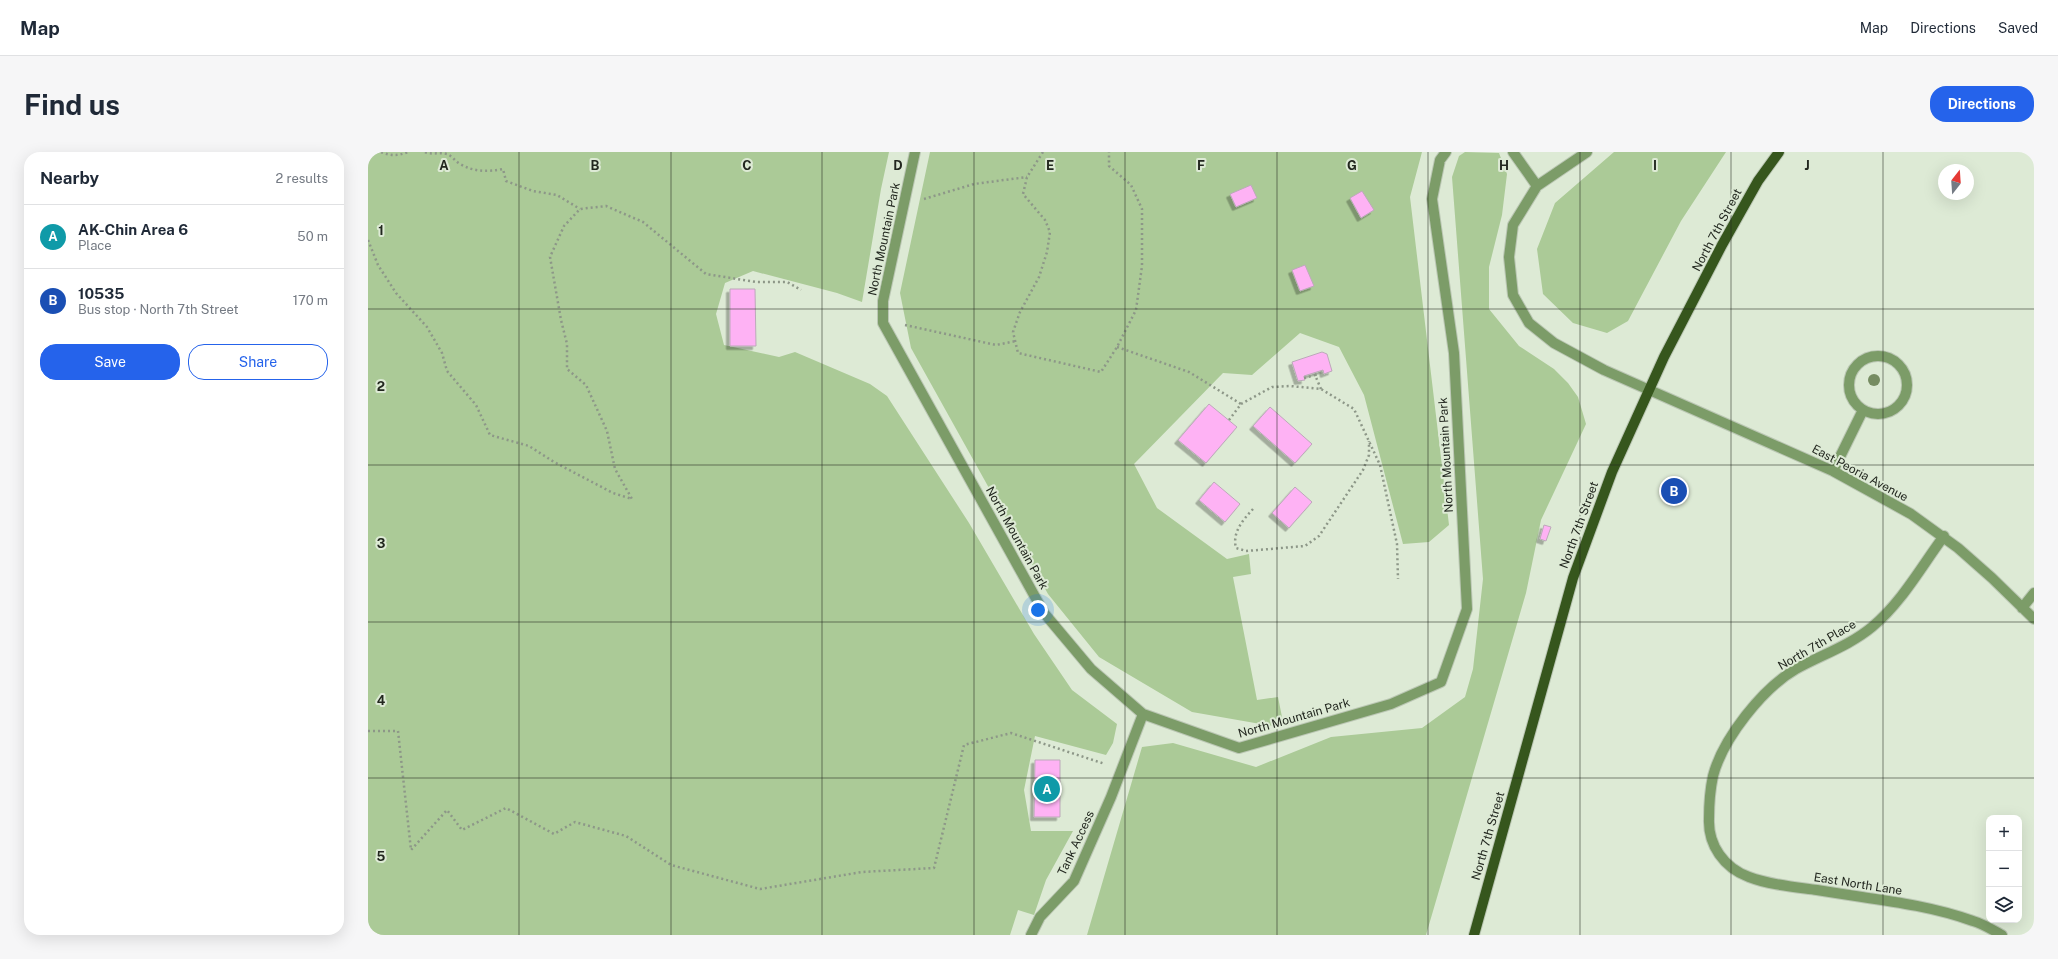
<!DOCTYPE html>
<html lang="en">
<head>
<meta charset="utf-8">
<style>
  :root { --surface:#fff; --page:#f6f6f7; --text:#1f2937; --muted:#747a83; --line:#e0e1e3; --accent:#2563eb }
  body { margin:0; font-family:"Public Sans",sans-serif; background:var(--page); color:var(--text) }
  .controls { position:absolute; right:12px; bottom:12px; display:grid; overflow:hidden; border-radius:8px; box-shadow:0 4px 16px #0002 }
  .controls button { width:36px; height:36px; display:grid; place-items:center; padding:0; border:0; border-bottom:1px solid var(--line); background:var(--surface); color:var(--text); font:20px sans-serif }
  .compass { position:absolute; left:1570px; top:12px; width:36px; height:36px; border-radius:50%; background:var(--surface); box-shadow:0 4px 16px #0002; rotate:17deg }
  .you { position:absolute; left:670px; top:458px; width:14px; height:14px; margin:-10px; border:3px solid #fff; border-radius:50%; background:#1a73e8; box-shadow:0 0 0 6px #1a73e833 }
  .badge { display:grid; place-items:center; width:26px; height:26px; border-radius:50%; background:var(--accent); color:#fff; font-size:13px; font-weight:700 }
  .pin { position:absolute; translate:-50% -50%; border:2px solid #fff; box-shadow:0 1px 4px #0006 }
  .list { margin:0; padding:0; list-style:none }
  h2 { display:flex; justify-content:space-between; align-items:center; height:52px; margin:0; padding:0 16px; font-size:17px }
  h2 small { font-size:13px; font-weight:400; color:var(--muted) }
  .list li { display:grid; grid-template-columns:26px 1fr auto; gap:12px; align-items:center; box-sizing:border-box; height:64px; padding:0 16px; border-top:1px solid var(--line) }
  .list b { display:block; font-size:15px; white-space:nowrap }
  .list p { margin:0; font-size:13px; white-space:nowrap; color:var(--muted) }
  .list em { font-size:13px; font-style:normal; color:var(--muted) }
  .actions { display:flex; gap:8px; padding:12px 16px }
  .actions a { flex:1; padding:9px 0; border:1px solid var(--accent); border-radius:16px; text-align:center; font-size:14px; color:var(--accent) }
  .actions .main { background:var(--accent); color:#fff }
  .icon { flex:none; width:22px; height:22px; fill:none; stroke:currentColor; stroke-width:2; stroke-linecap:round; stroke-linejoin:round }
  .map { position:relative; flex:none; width:1666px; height:783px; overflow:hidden; border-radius:16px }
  header { display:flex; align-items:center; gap:24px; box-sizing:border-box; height:56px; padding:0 20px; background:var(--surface); border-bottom:1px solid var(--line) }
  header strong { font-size:19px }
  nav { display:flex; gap:22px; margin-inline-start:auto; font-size:14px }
  .intro { display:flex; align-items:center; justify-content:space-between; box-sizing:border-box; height:96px; padding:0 24px }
  h1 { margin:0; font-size:28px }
  .button { padding:10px 18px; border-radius:16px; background:var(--accent); color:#fff; font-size:14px; font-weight:700 }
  main { display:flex; gap:24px; padding:0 24px }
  aside { flex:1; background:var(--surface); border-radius:16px; box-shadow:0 4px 16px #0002 }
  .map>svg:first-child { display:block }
  .green { fill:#abca97 }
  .building { fill:#feb2f4; stroke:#bca9b9; filter:url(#shadow) }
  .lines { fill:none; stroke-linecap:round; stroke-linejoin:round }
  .minor-casing { stroke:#bbc7b4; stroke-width:12 }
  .major-casing { stroke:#bbc7b4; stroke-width:12 }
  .path { stroke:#8d9788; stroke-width:2.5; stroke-dasharray:2 3; stroke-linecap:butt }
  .minor { stroke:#7c9c68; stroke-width:10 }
  .major { stroke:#36561d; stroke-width:10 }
  .tree { fill:#768c62 }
  .grid { fill:none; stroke:#22271f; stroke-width:1; stroke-opacity:0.55 }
  .labels { text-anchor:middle; stroke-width:4; stroke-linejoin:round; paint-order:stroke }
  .street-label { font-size:12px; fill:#22271f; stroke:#ddead5 }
  .grid-label { font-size:13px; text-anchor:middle; font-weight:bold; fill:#22271f; stroke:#ddead5; stroke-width:4; stroke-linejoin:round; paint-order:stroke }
</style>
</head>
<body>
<header>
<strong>Map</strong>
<nav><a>Map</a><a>Directions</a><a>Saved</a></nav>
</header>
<div class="intro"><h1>Find us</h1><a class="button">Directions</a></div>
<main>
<aside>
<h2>Nearby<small>2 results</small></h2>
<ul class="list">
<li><span class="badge" style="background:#0f9aa8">A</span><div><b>AK-Chin Area 6</b><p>Place</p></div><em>50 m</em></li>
<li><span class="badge" style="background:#1a4fb4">B</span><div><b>10535</b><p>Bus stop · North 7th Street</p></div><em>170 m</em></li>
</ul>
<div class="actions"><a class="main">Save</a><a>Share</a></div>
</aside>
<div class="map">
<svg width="1666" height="783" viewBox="0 0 1666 783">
  <defs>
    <filter id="shadow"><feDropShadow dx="-3.5" dy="3.5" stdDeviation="0" flood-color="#0004"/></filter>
  </defs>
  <rect width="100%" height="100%" fill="#ddead5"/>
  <path class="green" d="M 0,0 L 521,0 L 513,37 L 494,150 L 469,141 L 385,119 L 357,131 L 348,162 L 356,193 L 411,205 L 427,200 L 502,232 L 519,244 L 601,371 L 666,482 L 704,538 L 749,572 L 745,591 L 738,603 L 667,584 L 656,638 L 663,679 L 705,679 L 678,728 L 666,763 L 650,758 L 642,783 L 0,783 Z
    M 562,0 L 1054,0 L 1042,45 L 1081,373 L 1061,390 L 1035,392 L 996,243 L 971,195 L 932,181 L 884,223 L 855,221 L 766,312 L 789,356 L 859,407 L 881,402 L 883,422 L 865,425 L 889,548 L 910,545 L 914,565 L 904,574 L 824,560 L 731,505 L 680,442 L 543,196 L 532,141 Z
    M 1097,0 L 1131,1 L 1139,22 L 1134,63 L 1121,115 L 1121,157 L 1151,194 L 1186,217 L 1200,231 L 1210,245 L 1218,272 L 1173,368 L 1158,441 L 1058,783 L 719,783 L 774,595 L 805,591 L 888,615 L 963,585 L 1054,576 L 1097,545 L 1105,517 L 1115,427 L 1084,25 L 1091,4 Z
    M 1246,0 L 1358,0 L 1313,69 L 1260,169 L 1239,181 L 1205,171 L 1175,142 L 1169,97 L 1187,51 Z"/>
  <path class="building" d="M 883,33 L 889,46 L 868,55 L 862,42 Z
    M 994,39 L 1006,58 L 993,66 L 982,46 Z
    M 937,113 L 946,134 L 932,139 L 924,118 Z
    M 362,137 L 387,137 L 388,194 L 362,194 Z
    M 954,200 L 959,202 L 964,219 L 956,222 L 955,218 L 936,224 L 937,228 L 930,229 L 924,210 Z
    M 841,252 L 869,275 L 838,311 L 810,288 Z
    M 902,255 L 944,292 L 927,311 L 885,274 Z
    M 846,330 L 872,352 L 857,370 L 831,348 Z
    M 927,335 L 944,350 L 921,376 L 904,361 Z
    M 1176,373 L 1183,375 L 1178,389 L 1172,387 Z
    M 667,608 L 692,608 L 692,665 L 666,665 Z"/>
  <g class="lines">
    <g class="minor-casing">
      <path id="minor" d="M 547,0 L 515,149 L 515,171 L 676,461 L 723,517 L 775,562 L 871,596 L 1023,552 L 1073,530 L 1099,457 L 1086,201 L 1064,47 L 1072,8 L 1078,0
        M 1145,0 L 1169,34
        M 1219,0 L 1169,34 L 1145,73 L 1141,105 L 1145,143 L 1161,171 L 1186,191 L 1236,218 L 1465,319 L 1543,362 L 1590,396 L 1624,426 L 1666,467
        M1481 233a29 29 0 1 1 58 0a29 29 0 1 1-58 0Z
        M 1465,319 L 1495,258
        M 1576,384 C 1553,415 1534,450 1504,475 C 1481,494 1453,503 1428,517 C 1395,536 1355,586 1345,624 C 1342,638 1341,653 1341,667 C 1340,693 1356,716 1381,725 C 1402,733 1427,735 1449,738 C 1501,747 1555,751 1605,769 C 1615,772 1625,778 1634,783
        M 1654,456 L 1666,441
        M 663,783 L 672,765 L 706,729 L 743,645 L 775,562"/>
    </g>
    <g class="major-casing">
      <path id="major" d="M 1106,783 L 1205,426 L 1244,320 L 1296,205 L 1354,93 L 1390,29 L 1411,0"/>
    </g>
    <path class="path" d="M 13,0 C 23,4 30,4 40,0
      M 57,0 C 64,3 71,0 79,2 C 84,4 87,9 92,12 C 106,20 119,20 135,17 L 138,29 L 165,39 L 189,43 L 212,57
      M 675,0 L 659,25 L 655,42 L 677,68 L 682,80 L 679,100 L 671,125 L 652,160 L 645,180 L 650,201 L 733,220 L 749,195 L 768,158 L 774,114 L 774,57 L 763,33 L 741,14 L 741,0
      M 556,47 L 606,32 L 659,25
      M 0,88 L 10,113 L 28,141 L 59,175 L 74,201 L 79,219 L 108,253 L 122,283 L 161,294 L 186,310 L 245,341 L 264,347 L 247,317 L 239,279 L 218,233 L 199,217 L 199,192 L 193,168 L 182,105 L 196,74 L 212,57 L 238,54 L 275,70 L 338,122 L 388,130 L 419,130 L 433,138
      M 537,173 L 628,193 L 648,189
      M 749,195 L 821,220 L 873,252
      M 936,226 L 947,223
      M 953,237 L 947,223 L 955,220
      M 861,268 L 873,252 L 904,235 L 922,234 L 953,237 L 986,257 L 1012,313 L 1029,392 L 1030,427
      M 885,357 C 875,368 864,380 868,396 L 878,399 L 937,394 L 951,384 L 995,318 L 1001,303 L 1001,289
      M 0,579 L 30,579 L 43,698 L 79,658 L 94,678 L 138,656 L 186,682 L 207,670 L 258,684 L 303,713 L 392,737 L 494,720 L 566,716 L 596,593 L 643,581 L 737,612"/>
    <use href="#minor" class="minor"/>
    <use href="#major" class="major"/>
  </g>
  <circle class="tree" cx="1506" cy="228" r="6"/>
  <path class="grid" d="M 151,0 L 151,783M 303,0 L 303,783M 454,0 L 454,783M 606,0 L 606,783M 757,0 L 757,783M 909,0 L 909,783M 1060,0 L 1060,783M 1212,0 L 1212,783M 1363,0 L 1363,783M 1515,0 L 1515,783M 0,157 L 1666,157M 0,313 L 1666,313M 0,470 L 1666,470M 0,626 L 1666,626"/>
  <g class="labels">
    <g class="street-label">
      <text transform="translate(1349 78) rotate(-62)" y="4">North 7th Street</text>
      <text transform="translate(516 87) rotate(-78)" y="4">North Mountain Park</text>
      <text transform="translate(1078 303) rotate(-93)" y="4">North Mountain Park</text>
      <text transform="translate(1492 321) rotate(28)" y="4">East Peoria Avenue</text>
      <text transform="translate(1211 373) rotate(-70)" y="4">North 7th Street</text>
      <text transform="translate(649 386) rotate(61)" y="4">North Mountain Park</text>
      <text transform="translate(1449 493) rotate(-30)" y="4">North 7th Place</text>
      <text transform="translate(926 566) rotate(-16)" y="4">North Mountain Park</text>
      <text transform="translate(1120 684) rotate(-74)" y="4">North 7th Street</text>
      <text transform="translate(708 691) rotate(-65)" y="4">Tank Access</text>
      <text transform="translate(1490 732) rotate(9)" y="4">East North Lane</text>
    </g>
  </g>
  <g class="grid-label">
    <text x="76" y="18">A</text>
    <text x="227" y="18">B</text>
    <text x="379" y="18">C</text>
    <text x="530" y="18">D</text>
    <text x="682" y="18">E</text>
    <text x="833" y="18">F</text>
    <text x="984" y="18">G</text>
    <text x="1136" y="18">H</text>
    <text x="1287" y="18">I</text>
    <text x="1439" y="18">J</text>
    <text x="13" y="83">1</text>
    <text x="13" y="239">2</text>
    <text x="13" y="396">3</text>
    <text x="13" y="553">4</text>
    <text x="13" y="709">5</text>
  </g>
</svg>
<div class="controls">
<button>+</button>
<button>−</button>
<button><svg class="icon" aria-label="layers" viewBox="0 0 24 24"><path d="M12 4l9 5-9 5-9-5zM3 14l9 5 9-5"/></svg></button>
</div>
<svg class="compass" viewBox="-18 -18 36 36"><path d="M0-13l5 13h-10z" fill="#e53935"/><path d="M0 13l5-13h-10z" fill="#747a83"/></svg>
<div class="you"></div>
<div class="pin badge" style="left:679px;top:637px;background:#0f9aa8">A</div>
<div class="pin badge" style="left:1306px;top:339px;background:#1a4fb4">B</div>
</div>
</main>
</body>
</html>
